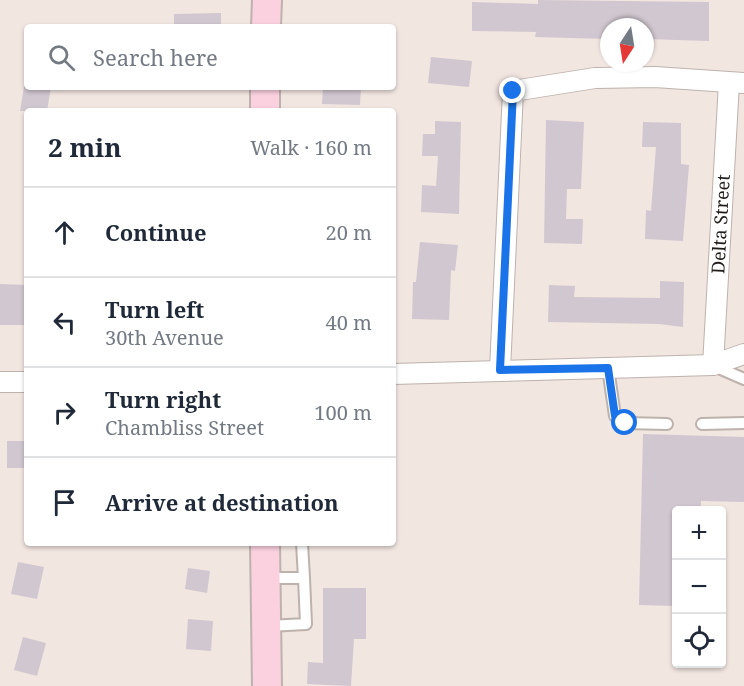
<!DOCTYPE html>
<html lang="en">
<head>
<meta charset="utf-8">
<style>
  :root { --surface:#fff; --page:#f2f2f3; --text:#1f2937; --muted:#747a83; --line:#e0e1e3 }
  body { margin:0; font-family:"Noto Serif",serif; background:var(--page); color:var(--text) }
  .controls { position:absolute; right:18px; bottom:18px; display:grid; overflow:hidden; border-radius:6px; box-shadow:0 2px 4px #0004 }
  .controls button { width:54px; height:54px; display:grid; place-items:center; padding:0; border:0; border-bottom:2px solid var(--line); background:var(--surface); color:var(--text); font:30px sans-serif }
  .compass { position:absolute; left:600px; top:18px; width:54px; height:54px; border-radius:50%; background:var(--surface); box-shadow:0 2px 4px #0004; rotate:192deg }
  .stop { position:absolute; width:18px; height:18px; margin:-14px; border:4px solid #1a73e8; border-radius:50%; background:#fff }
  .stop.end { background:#1a73e8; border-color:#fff; box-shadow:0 2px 6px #0008 }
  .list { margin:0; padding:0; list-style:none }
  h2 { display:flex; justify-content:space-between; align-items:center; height:78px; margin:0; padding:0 24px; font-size:26px }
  h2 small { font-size:20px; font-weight:400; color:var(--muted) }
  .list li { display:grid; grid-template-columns:39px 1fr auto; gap:18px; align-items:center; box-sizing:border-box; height:90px; padding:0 24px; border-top:2px solid var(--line) }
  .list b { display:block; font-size:22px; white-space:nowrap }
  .list p { margin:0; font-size:20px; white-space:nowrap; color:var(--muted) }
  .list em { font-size:20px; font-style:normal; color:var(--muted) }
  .icon { flex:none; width:33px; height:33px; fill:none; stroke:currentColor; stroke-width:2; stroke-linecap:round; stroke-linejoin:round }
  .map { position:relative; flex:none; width:744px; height:686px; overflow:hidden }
  .search { position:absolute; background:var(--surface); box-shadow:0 2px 4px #0004; left:24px; top:24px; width:372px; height:66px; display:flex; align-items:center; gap:15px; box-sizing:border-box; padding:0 21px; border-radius:6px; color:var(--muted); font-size:22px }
  .panel { position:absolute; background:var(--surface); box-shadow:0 2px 4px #0004; left:24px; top:108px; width:372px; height:438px; border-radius:6px }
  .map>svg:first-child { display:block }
  .building { fill:#d1c7d0 }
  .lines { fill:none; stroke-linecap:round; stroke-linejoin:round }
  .lane-casing { stroke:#beb2ad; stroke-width:14 }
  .street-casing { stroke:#beb2ad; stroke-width:22 }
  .secondary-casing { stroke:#beb2ad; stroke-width:32 }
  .lane { stroke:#fff; stroke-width:10 }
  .street { stroke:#fff; stroke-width:20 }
  .secondary { stroke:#fbd1df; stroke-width:28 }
  .route { stroke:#1a73e8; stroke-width:8 }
  .labels { text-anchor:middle; stroke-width:4.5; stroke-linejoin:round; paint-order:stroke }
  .street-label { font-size:18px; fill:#211d1b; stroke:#fff }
</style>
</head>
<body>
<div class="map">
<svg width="744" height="686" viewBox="0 0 744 686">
  <rect width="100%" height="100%" fill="#f2e6e1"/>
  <path class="building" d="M 538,0 L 709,2 L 709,41 L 645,39 L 645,27 L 608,27 L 607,39 L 535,37 L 536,32 L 472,31 L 472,2 L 538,4 Z
    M 221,13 L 221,27 L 174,27 L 174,14 Z
    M 431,57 L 472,61 L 469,87 L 428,83 Z
    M 24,87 L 51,87 L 47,111 L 20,111 Z
    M 323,87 L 361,87 L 360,105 L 322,104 Z
    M 546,120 L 584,122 L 581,189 L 567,189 L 566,219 L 583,219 L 582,244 L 544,243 Z
    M 435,121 L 461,122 L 459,214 L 421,212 L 422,185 L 436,186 L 438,156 L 422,156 L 423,134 L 435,134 Z
    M 643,122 L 681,123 L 681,164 L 689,165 L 683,241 L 645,239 L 646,210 L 651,211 L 656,147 L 642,147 Z
    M 420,242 L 458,245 L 455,271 L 451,270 L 449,320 L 412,319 L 413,282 L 416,282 Z
    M 660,281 L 684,282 L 683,327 L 659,324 L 548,322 L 549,285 L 575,286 L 574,297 L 660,298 Z
    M 0,284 L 27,285 L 27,325 L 0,325 Z
    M 643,434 L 744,437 L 744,502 L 701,501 L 701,510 L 676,510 L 676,606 L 639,605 Z
    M 7,441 L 27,441 L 27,468 L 7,468 Z
    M 18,562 L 44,567 L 37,599 L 11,594 Z
    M 188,568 L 210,571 L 207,593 L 185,589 Z
    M 323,588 L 366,588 L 366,639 L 354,639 L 351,686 L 307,684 L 308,662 L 323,663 Z
    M 188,619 L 213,621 L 211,651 L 186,649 Z
    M 23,637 L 46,643 L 37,676 L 14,670 Z"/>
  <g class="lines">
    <g class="lane-casing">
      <path id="lane" d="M 714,366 L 744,379
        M 608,368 L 615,416 L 625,423 L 667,424
        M 702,424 L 744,423
        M 267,578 L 304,578 L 302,543
        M 268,626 L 306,624 L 304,578"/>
    </g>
    <g class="street-casing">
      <g id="street">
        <path id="s1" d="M 713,365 L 729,83"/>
        <path d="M 500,370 L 513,91 L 595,78 L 655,77 L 744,83"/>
        <path d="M 393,374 L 713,365 L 744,354"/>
        <path d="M 0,382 L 27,382"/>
      </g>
    </g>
    <g class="secondary-casing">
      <path id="secondary" d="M 266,27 L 267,0
        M 265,111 L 265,87
        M 265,543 L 267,686"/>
    </g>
    <use href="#lane" class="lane"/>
    <use href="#street" class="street"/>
    <use href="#secondary" class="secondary"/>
  </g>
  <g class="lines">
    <path class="route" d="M 513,91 L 500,370 L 608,368 L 615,416 L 625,423"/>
  </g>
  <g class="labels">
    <g class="street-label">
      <text dy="6" stroke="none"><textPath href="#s1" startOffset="141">Delta Street</textPath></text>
    </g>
  </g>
</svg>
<div class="controls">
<button>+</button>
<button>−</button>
<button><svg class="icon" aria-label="locate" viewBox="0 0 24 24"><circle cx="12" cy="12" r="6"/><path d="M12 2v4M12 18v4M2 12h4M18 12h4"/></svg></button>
</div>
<svg class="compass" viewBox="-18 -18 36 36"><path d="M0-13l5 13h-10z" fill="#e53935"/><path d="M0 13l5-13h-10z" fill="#747a83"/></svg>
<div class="stop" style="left:625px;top:423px"></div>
<div class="stop end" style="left:513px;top:91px"></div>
<div class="search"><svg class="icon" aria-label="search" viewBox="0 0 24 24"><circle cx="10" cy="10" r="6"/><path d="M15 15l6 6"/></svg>Search here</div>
<section class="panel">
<h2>2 min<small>Walk · 160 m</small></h2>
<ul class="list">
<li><svg class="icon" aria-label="ahead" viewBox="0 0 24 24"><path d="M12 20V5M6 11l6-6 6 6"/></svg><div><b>Continue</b></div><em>20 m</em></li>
<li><svg class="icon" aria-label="left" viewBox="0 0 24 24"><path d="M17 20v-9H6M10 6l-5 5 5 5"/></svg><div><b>Turn left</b><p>30th Avenue</p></div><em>40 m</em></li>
<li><svg class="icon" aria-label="right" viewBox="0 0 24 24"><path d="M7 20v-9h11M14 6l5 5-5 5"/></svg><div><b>Turn right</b><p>Chambliss Street</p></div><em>100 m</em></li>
<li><svg class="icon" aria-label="arrive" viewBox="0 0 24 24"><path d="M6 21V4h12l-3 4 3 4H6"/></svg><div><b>Arrive at destination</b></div></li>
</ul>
</section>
</div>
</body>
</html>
